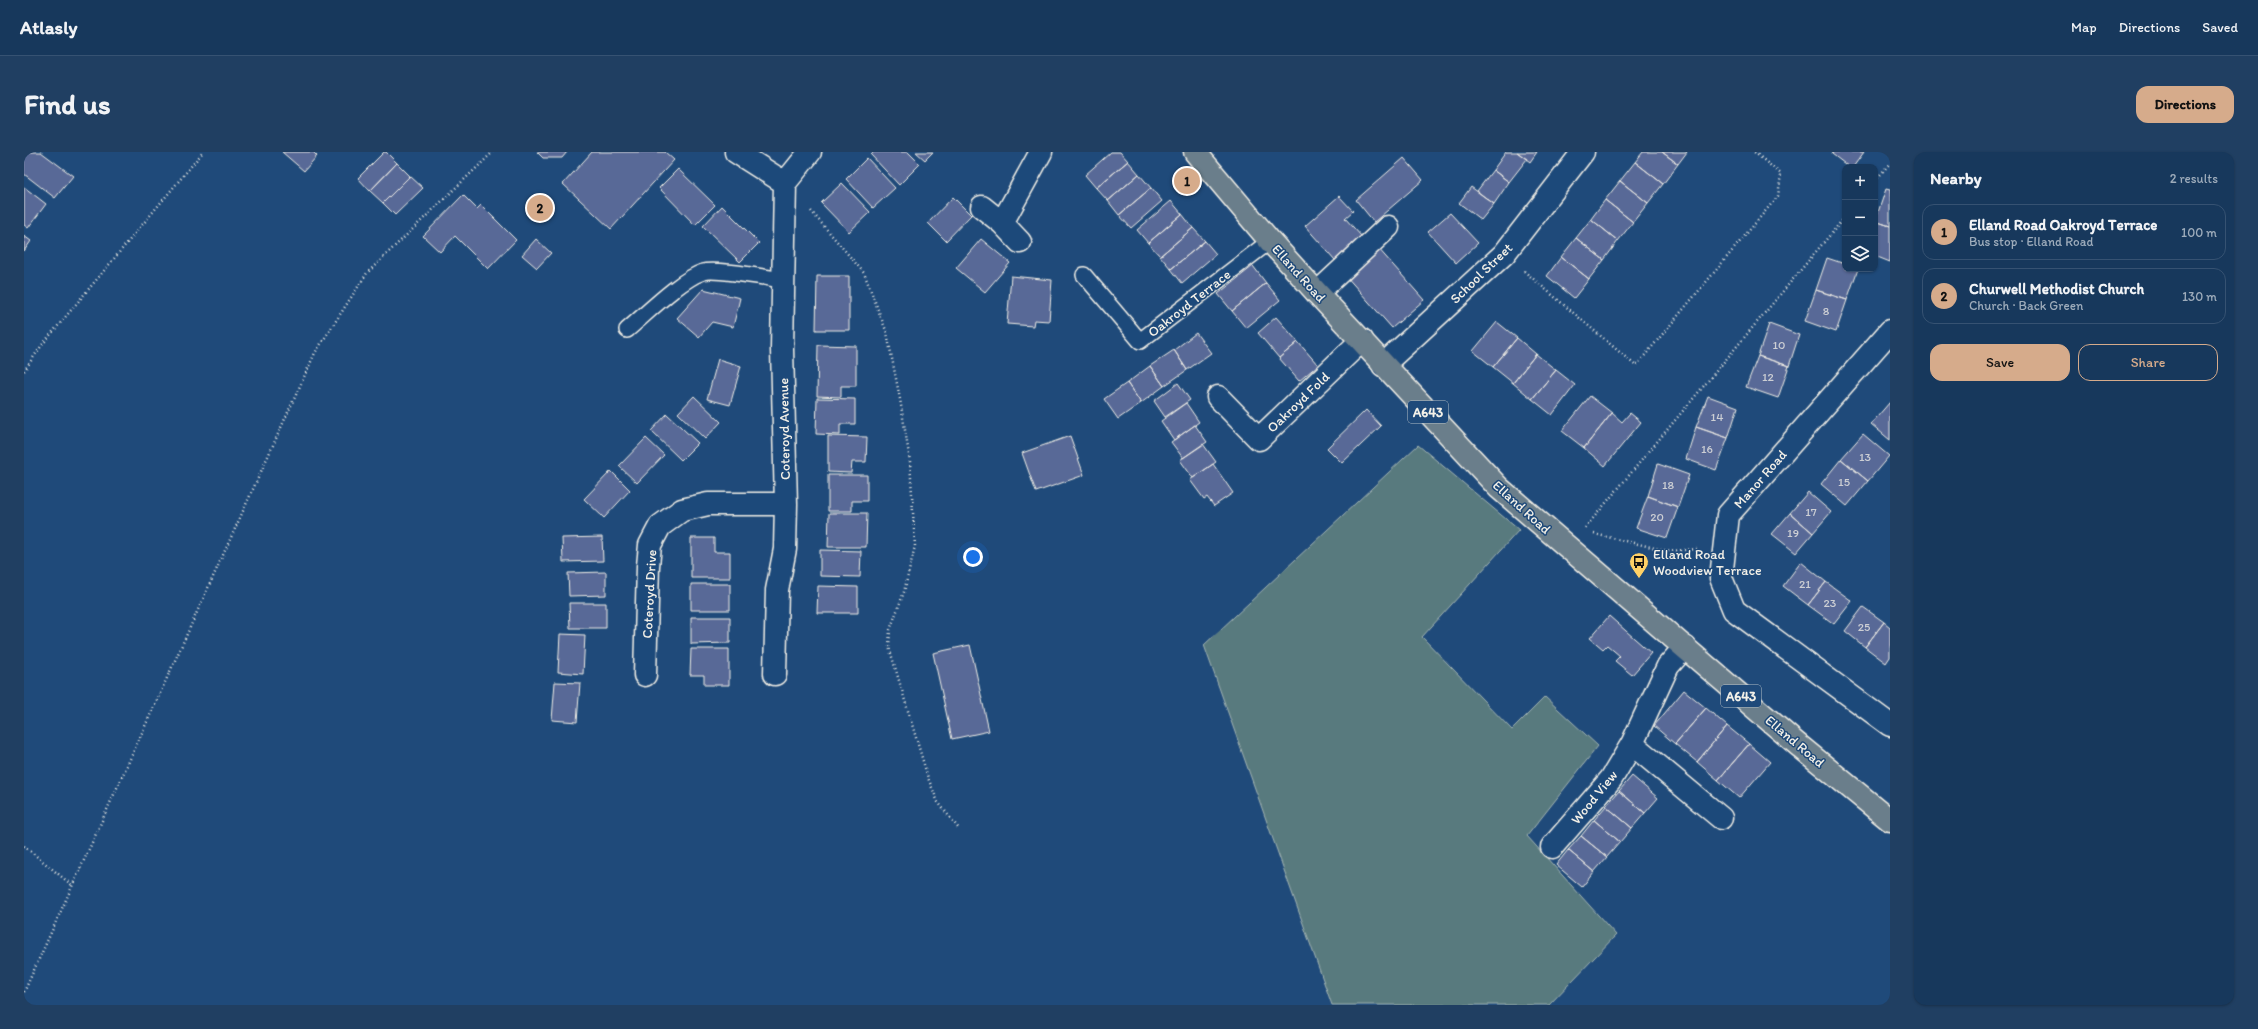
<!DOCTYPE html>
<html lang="en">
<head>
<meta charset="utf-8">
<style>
  :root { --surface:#17385c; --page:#203f62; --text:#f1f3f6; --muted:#9eacbb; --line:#365272; --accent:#d6ab8b }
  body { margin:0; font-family:Itim,sans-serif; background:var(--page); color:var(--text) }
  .controls { position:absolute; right:12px; top:12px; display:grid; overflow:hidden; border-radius:8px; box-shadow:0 1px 3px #0004 }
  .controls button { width:36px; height:36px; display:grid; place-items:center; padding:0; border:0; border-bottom:1px solid var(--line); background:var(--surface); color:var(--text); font:20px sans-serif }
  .you { position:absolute; left:949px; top:405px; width:14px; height:14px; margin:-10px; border:3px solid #fff; border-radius:50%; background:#1a73e8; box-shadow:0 0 0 6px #1a73e833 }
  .badge { display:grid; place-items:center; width:26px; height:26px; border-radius:50%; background:var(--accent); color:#111; font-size:13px; font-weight:700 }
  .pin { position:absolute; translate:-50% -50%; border:2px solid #fff; box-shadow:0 1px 4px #0006 }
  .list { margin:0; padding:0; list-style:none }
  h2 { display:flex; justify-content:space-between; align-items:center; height:52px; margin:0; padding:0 16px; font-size:17px }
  h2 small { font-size:13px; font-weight:400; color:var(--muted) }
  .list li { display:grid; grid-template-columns:26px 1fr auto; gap:12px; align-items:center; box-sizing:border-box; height:56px; margin:0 8px 8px; padding:0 8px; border:1px solid var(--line); border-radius:12px }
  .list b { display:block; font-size:15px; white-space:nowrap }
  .list p { margin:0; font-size:13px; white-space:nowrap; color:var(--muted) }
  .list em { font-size:13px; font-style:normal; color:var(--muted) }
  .actions { display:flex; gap:8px; padding:12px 16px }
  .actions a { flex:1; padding:9px 0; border:1px solid var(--accent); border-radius:12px; text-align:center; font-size:14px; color:var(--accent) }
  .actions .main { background:var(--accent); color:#111 }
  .icon { flex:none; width:22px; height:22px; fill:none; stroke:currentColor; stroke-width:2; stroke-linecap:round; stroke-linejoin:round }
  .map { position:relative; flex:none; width:1866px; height:853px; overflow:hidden; border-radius:12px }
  header { display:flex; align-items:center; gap:24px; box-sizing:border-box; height:56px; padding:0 20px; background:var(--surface); border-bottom:1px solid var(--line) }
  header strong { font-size:19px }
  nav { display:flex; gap:22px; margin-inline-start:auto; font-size:14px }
  .intro { display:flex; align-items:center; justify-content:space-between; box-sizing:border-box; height:96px; padding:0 24px }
  h1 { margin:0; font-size:28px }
  .button { padding:10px 18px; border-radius:12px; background:var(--accent); color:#111; font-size:14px; font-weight:700 }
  main { display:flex; gap:24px; padding:0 24px }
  aside { flex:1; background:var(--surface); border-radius:12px; box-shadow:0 1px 3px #0004 }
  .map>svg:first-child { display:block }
  .green { fill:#587a7e; stroke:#a6b6b3 }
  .building { fill:#596997; stroke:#f4f1e8 }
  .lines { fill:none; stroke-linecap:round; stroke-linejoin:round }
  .service-casing { stroke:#f4f1e8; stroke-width:18 }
  .minor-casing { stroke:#f4f1e8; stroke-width:25 }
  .primary-casing { stroke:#f4f1e8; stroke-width:25 }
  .path { stroke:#f4f1e8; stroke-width:2.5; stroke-dasharray:1 3; stroke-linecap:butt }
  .service { stroke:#1f4a7a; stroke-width:15 }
  .minor { stroke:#1f4a7a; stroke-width:22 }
  .primary { stroke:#6b7e8b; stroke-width:22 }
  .labels { text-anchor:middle; stroke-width:3; stroke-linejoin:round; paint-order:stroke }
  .number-label { font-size:12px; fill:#cdcfd4 }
  .shield { fill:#1f4a7a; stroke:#b4bfc7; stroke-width:1 }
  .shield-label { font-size:13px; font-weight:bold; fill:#f4f1e8 }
  .street-label { font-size:14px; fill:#f4f1e8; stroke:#1f4a7a }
  .poi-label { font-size:14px; fill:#f4f1e8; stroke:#1f4a7a; text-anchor:start }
</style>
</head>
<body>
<header>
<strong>Atlasly</strong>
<nav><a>Map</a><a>Directions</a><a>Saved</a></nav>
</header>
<div class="intro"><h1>Find us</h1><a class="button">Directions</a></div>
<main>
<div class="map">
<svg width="1866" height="853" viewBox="0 0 1866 853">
  <rect width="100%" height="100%" fill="#1f4a7a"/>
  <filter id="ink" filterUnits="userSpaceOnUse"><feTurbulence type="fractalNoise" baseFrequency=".025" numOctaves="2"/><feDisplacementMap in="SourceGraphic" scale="8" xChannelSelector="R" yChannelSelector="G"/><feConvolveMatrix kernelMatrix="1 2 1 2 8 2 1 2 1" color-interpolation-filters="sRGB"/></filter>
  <g filter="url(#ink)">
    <path class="green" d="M 1394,293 L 1495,378 L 1398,485 L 1488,578 L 1521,545 L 1574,594 L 1503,684 L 1592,783 L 1525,853 L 1308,853 L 1180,493 Z"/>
    <path class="building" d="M 3,0 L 17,0 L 49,24 L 31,46 L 0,22 L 0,4 Z
      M 258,0 L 289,0 L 293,4 L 280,19 Z
      M 360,0 L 362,0 L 373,11 L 346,39 L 334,26 Z
      M 513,0 L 543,0 L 538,6 L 519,6 Z
      M 568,0 L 641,0 L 650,8 L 587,77 L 539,32 Z
      M 850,0 L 884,0 L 896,12 L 875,33 L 847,3 Z
      M 892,0 L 909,0 L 901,8 Z
      M 1087,0 L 1096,0 L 1104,9 L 1072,36 L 1061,23 Z
      M 1482,0 L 1493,0 L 1503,7 L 1485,30 L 1469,18 Z
      M 1493,0 L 1513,0 L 1506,10 Z
      M 1619,0 L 1638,0 L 1654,12 L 1639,32 L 1611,10 Z
      M 1638,0 L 1663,0 L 1654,12 Z
      M 1809,0 L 1840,0 L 1829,15 L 1825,15 L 1808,2 Z
      M 843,6 L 871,36 L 849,56 L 822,27 Z
      M 1380,6 L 1399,28 L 1350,70 L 1332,48 Z
      M 1104,9 L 1115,22 L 1084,49 L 1072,36 Z
      M 1611,10 L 1639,32 L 1624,51 L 1596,29 Z
      M 373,11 L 386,24 L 359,51 L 346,39 Z
      M 654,17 L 691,53 L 671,73 L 635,36 Z
      M 1469,18 L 1485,30 L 1470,52 L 1453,39 Z
      M 1115,22 L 1127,36 L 1095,63 L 1084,49 Z
      M 386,24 L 399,36 L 371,63 L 359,51 Z
      M 1596,29 L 1624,51 L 1609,70 L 1581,48 Z
      M 818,31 L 846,60 L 825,80 L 797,51 Z
      M 0,35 L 22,52 L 4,76 L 0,73 Z
      M 1447,35 L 1470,52 L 1457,68 L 1435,51 Z
      M 1127,36 L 1138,49 L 1107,76 L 1095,63 Z
      M 1862,37 L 1866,38 L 1866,74 L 1851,69 Z
      M 439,43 L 453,57 L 457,53 L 492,88 L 464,117 L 431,84 L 416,100 L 399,84 Z
      M 1315,44 L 1329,59 L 1321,66 L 1338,85 L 1311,108 L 1281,74 Z
      M 929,45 L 947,63 L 922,89 L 904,71 Z
      M 1581,48 L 1609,70 L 1594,89 L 1567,67 Z
      M 1147,49 L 1158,62 L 1124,91 L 1113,78 Z
      M 698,54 L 735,91 L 716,110 L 679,74 Z
      M 1426,61 L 1454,91 L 1432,111 L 1404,80 Z
      M 1158,62 L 1169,76 L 1136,104 L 1124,91 Z
      M 1567,67 L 1594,89 L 1580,108 L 1552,86 Z
      M 1851,69 L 1866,74 L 1866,110 L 1851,104 Z
      M 1169,76 L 1181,89 L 1147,117 L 1136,104 Z
      M 0,84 L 7,89 L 0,99 Z
      M 1552,86 L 1580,108 L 1565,127 L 1537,105 Z
      M 512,87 L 527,101 L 513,116 L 498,103 Z
      M 957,87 L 986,111 L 961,140 L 932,116 Z
      M 1181,89 L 1192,102 L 1158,131 L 1147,117 Z
      M 1353,95 L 1400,148 L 1368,176 L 1321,123 Z
      M 1537,105 L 1565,127 L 1550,146 L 1523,124 Z
      M 1803,106 L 1821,112 L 1821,117 L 1834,117 L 1823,148 L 1792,138 Z
      M 1229,114 L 1242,131 L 1208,159 L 1194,142 Z
      M 793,124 L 825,124 L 825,178 L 792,178 Z
      M 987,124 L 1028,128 L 1025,169 L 1010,168 L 1009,174 L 983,172 Z
      M 1242,131 L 1256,148 L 1222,176 L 1208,159 Z
      M 679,137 L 716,146 L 709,175 L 688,170 L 675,185 L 653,166 Z
      M 1792,138 L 1823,148 L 1812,180 L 1781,169 Z
      M 1252,165 L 1274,190 L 1255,206 L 1234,181 Z
      M 1473,170 L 1493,186 L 1469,215 L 1449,199 Z
      M 1745,172 L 1775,183 L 1765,214 L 1734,204 Z
      M 1172,181 L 1187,201 L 1163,218 L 1150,198 Z
      M 1493,186 L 1512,202 L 1489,231 L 1469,215 Z
      M 1274,190 L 1294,213 L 1275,229 L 1255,206 Z
      M 794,193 L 832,194 L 832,234 L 817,234 L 817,245 L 793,244 Z
      M 1150,198 L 1163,218 L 1140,234 L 1126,214 Z
      M 1512,202 L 1532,218 L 1508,247 L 1489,231 Z
      M 1734,204 L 1765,214 L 1754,246 L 1722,235 Z
      M 694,207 L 717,214 L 706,253 L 683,247 Z
      M 1126,214 L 1140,234 L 1117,251 L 1103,231 Z
      M 1532,218 L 1551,233 L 1528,263 L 1508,247 Z
      M 1103,231 L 1117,251 L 1094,267 L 1080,247 Z
      M 1154,231 L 1166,248 L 1141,265 L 1130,249 Z
      M 670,244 L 697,270 L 681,287 L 654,261 Z
      M 1566,244 L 1588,261 L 1560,296 L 1538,279 Z
      M 1684,244 L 1714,255 L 1704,286 L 1672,275 Z
      M 793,246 L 831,247 L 831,272 L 816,272 L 816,283 L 792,282 Z
      M 1866,250 L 1866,288 L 1847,272 Z
      M 1162,251 L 1175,270 L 1150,288 L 1137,269 Z
      M 1342,258 L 1357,274 L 1318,311 L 1303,296 Z
      M 1588,261 L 1598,270 L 1606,261 L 1617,270 L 1581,314 L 1560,296 Z
      M 643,262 L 674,291 L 657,308 L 627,279 Z
      M 1171,273 L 1183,290 L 1159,306 L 1147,290 Z
      M 1672,275 L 1704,286 L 1692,318 L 1662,307 Z
      M 1839,282 L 1865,304 L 1844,329 L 1817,307 Z
      M 804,284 L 843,285 L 842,310 L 828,310 L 827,321 L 804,320 Z
      M 1046,284 L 1060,323 L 1012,340 L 998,301 Z
      M 622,286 L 640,303 L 613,331 L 595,314 Z
      M 1179,292 L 1192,310 L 1169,326 L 1156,308 Z
      M 1817,307 L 1844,329 L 1823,354 L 1797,332 Z
      M 1189,312 L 1209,341 L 1190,354 L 1183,345 L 1180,347 L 1166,328 Z
      M 1634,312 L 1665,323 L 1654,355 L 1624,344 Z
      M 587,319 L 606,338 L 580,366 L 560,347 Z
      M 804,323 L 843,323 L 843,349 L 828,349 L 828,359 L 804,359 Z
      M 1784,340 L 1807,360 L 1789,381 L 1766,361 Z
      M 1624,344 L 1654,355 L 1643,386 L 1612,376 Z
      M 805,361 L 843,361 L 842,395 L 804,395 Z
      M 1766,361 L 1789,381 L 1772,401 L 1748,382 Z
      M 578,385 L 579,409 L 539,410 L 538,386 Z
      M 667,386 L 690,386 L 690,400 L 706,400 L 706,426 L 667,426 Z
      M 796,398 L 837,399 L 836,425 L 796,424 Z
      M 1777,410 L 1802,430 L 1784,453 L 1759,434 Z
      M 582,420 L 582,443 L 545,444 L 544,421 Z
      M 1802,430 L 1828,449 L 1810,472 L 1784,453 Z
      M 667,432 L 706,432 L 706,458 L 667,458 Z
      M 794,434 L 834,435 L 834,461 L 793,461 Z
      M 545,451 L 582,451 L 582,476 L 546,476 Z
      M 1839,455 L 1860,470 L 1841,495 L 1821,479 Z
      M 1585,464 L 1627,501 L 1608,523 L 1591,509 L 1596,504 L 1583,493 L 1579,497 L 1566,486 Z
      M 667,465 L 706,465 L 706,491 L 667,492 Z
      M 1860,470 L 1866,475 L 1866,505 L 1862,511 L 1841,495 Z
      M 536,482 L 561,483 L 559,522 L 534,520 Z
      M 946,493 L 965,579 L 928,587 L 909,501 Z
      M 667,497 L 705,497 L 705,533 L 680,533 L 680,523 L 666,523 Z
      M 531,530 L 556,531 L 553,570 L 528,568 Z
      M 1660,538 L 1682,556 L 1651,592 L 1630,574 Z
      M 1682,556 L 1703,574 L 1673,610 L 1651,592 Z
      M 1703,574 L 1725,592 L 1694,628 L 1673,610 Z
      M 1725,592 L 1746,610 L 1715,646 L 1694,628 Z
      M 1608,624 L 1634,646 L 1621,661 L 1595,639 Z
      M 1595,639 L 1621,661 L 1608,676 L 1582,654 Z
      M 1582,654 L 1608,676 L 1596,690 L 1570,668 Z
      M 1570,668 L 1596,690 L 1583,705 L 1557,684 Z
      M 1557,684 L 1583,705 L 1570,720 L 1544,698 Z
      M 1544,698 L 1570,720 L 1558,735 L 1532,713 Z"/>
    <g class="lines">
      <g class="service-casing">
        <path id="service" d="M 1060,123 L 1116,189 L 1246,89
          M 603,178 C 622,162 657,127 679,120 C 690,116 744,126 759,128"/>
      </g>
      <g class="minor-casing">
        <path id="minor" d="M 712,0 L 761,31
          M 761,31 L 786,0
          M 958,55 L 978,71 L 996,90
          M 978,71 L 1017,0
          M 1293,141 L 1364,75
          M 1866,179 L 1704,363 L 1697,426 L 1710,458 L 1866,573
          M 1359,213 L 1480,102 L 1559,0
          M 1194,245 L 1235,287 L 1338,188
          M 751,522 L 753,438 L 761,397 L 762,352 L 758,197 L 761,31
          M 621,523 L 624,414 L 626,393 L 636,374 L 658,358 L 684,352 L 762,352
          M 1608,592 L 1697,666
          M 1528,695 L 1587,627 L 1608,592 L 1644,514 L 1661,495"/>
      </g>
      <g class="primary-casing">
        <path id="primary" d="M 1171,0 L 1246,89 L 1293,141 L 1475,336 L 1773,592 L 1866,668"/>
      </g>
      <path class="path" d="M 1851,29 L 1866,11
        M 787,59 L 840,121 L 863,181 L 876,247 L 886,309 L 891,394 L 880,440 L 866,478 L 865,495 L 904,626 L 914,650 L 935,677
        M 1500,119 L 1612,214 L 1754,44 L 1757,22 L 1730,0
        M 0,219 L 18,193 L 179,0
        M 1561,376 L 1821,65
        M 1570,382 L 1645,399 L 1674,397
        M 0,694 L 49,734
        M 0,840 L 291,201 L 343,121 L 469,0"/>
      <use href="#service" class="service"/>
      <use href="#minor" class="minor"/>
      <use href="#primary" class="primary"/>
    </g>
  </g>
  <defs>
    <g id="bus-pin" transform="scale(1)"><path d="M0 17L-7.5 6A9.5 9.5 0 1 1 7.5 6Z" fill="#ffd166" stroke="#1f4a7a"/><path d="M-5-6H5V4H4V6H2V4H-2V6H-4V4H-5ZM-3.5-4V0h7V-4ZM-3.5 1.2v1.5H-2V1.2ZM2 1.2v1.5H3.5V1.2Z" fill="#111"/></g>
  </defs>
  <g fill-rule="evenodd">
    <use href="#bus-pin" x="1615" y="410"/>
  </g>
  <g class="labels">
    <g class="number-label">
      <text x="1802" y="163">8</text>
      <text x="1755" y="197">10</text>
      <text x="1744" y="229">12</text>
      <text x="1693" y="269">14</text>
      <text x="1683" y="301">16</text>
      <text x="1841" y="309">13</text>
      <text x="1820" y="334">15</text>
      <text x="1644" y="337">18</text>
      <text x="1787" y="364">17</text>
      <text x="1633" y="369">20</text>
      <text x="1769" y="385">19</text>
      <text x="1781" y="436">21</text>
      <text x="1806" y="455">23</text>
      <text x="1840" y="479">25</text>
    </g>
    <g class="shield">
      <rect x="1384" y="249" width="40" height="22" rx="3"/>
      <rect x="1697" y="533" width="40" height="22" rx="3"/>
    </g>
    <g class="shield-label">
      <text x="1404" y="265">A643</text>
      <text x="1717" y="549">A643</text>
    </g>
    <g class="street-label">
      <text transform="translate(1275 121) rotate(48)" y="5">Elland Road</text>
      <text transform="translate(1457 121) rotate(-44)" y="5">School Street</text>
      <text transform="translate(1165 151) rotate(-38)" y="5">Oakroyd Terrace</text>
      <text transform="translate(1274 250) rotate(-44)" y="5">Oakroyd Fold</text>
      <text transform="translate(760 277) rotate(-91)" y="5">Coteroyd Avenue</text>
      <text transform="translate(1736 327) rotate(-49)" y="5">Manor Road</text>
      <text transform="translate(1498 355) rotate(42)" y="5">Elland Road</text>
      <text transform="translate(625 442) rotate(-87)" y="5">Coteroyd Drive</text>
      <text transform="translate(1771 589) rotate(40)" y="5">Elland Road</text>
      <text transform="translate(1570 645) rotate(-51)" y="5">Wood View</text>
    </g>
    <g class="poi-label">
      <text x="1629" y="407">Elland Road<tspan x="1629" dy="16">Woodview Terrace</tspan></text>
    </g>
  </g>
</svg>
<div class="controls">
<button>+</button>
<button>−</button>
<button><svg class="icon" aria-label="layers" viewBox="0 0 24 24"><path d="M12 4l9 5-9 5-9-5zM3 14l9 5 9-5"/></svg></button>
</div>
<div class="you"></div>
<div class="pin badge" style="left:1163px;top:29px">1</div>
<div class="pin badge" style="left:516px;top:56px">2</div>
</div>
<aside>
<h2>Nearby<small>2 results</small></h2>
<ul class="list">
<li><span class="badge">1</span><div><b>Elland Road Oakroyd Terrace</b><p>Bus stop · Elland Road</p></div><em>100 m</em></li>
<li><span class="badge">2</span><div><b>Churwell Methodist Church</b><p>Church · Back Green</p></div><em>130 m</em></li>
</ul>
<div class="actions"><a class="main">Save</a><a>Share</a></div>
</aside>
</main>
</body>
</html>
